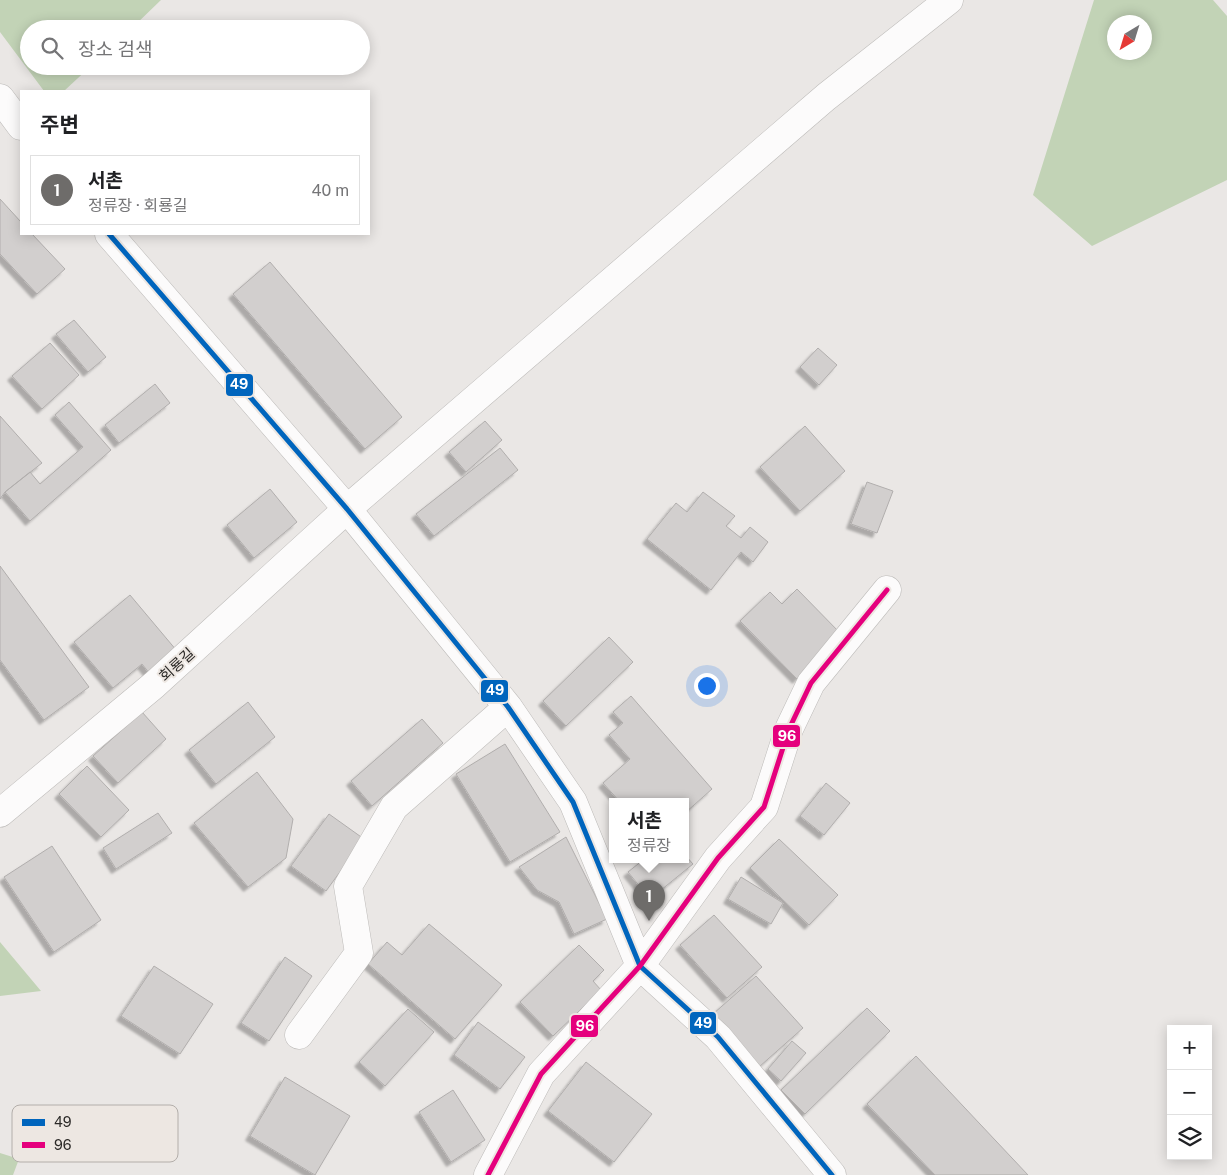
<!DOCTYPE html>
<html lang="ko">
<head>
<meta charset="utf-8">
<style>
  :root { --surface:#fff; --page:#f6f6f6; --text:#202124; --muted:#757577; --line:#e0e0e0; --accent:#6e6c6a }
  body { margin:0; font-family:"Public Sans","Noto Sans KR",sans-serif; background:var(--page); color:var(--text) }
  .controls { position:absolute; right:15px; bottom:15px; display:grid; overflow:hidden; border-radius:0px; box-shadow:0 2px 12px #0003 }
  .controls button { width:45px; height:45px; display:grid; place-items:center; padding:0; border:0; border-bottom:1px solid var(--line); background:var(--surface); color:var(--text); font:25px sans-serif }
  .compass { position:absolute; left:1107px; top:15px; width:45px; height:45px; border-radius:50%; background:var(--surface); box-shadow:0 2px 12px #0003; rotate:218deg }
  .you { position:absolute; left:706px; top:685px; width:18px; height:18px; margin:-12px; border:4px solid #fff; border-radius:50%; background:#1a73e8; box-shadow:0 0 0 8px #1a73e833 }
  .badge { display:grid; place-items:center; width:32px; height:32px; border-radius:50%; background:var(--accent); color:#fff; font-size:16px; font-weight:700 }
  .pin { position:absolute; translate:-50% -41px; filter:drop-shadow(0 1px 2px #0008) }
  .pin::after { content:''; position:absolute; top:26px; width:18px; height:15px; background:inherit; clip-path:polygon(0 0,100% 0,50% 100%) }
  .popup { position:absolute; left:609px; top:798px; width:80px; height:65px; box-sizing:border-box; display:grid; place-content:center; border-radius:0px; background:var(--surface); filter:drop-shadow(0 1px 4px #0005); font-size:16px; white-space:nowrap; color:var(--muted) }
  .popup b { font-size:19px; color:var(--text) }
  .popup::after { content:''; position:absolute; left:50%; top:100%; margin-left:-10px; border:10px solid transparent; border-top-color:var(--surface) }
  .list { margin:0; padding:0; list-style:none }
  h2 { display:flex; justify-content:space-between; align-items:center; height:65px; margin:0; padding:0 20px; font-size:21px }
  h2 small { font-size:16px; font-weight:400; color:var(--muted) }
  .list li { display:grid; grid-template-columns:32px 1fr auto; gap:15px; align-items:center; box-sizing:border-box; height:70px; margin:0 10px 10px; padding:0 10px; border:1px solid var(--line); border-radius:0px }
  .list b { display:block; font-size:19px; white-space:nowrap }
  .list p { margin:0; font-size:16px; white-space:nowrap; color:var(--muted) }
  .list em { font-size:16px; font-style:normal; color:var(--muted) }
  .icon { flex:none; width:28px; height:28px; fill:none; stroke:currentColor; stroke-width:2; stroke-linecap:round; stroke-linejoin:round }
  .map { position:relative; flex:none; width:1227px; height:1175px; overflow:hidden }
  .search { position:absolute; background:var(--surface); box-shadow:0 2px 12px #0003; left:20px; top:20px; width:350px; height:55px; display:flex; align-items:center; gap:12px; box-sizing:border-box; padding:0 18px; border-radius:28px; color:var(--muted); font-size:19px }
  .panel { position:absolute; background:var(--surface); box-shadow:0 2px 12px #0003; left:20px; top:90px; width:350px; height:145px; border-radius:0px }
  .map>svg:first-child { display:block }
  .green { fill:#c2d3b6; fill-rule:evenodd }
  .building { fill:#d2cfce; stroke:#b1aead; filter:url(#shadow) }
  .lines { fill:none; stroke-linecap:round; stroke-linejoin:round }
  .minor-casing { stroke:#bdbbb9; stroke-width:29 }
  .minor { stroke:#fcfbfb; stroke-width:28 }
  .bus-1-casing { stroke:#ede7e2; stroke-width:9 }
  .bus-2-casing { stroke:#ede7e2; stroke-width:9 }
  .bus-1 { stroke:#0065bd; stroke-width:5 }
  .bus-2 { stroke:#e5007d; stroke-width:5 }
  .labels { text-anchor:middle; stroke-width:4; stroke-linejoin:round; paint-order:stroke }
  .street-label { font-size:15px; fill:#2b2927; stroke:#ede7e2 }
  .key { fill:#ede7e2; stroke:#b3aeaa; stroke-width:1 }
  .key-label { font-size:14px; fill:#2b2927 }
  .line-badge { stroke:#ede7e2; stroke-width:2 }
  .badge-label { font-size:14px; text-anchor:middle; font-weight:bold; fill:#fff }
</style>
</head>
<body>
<div class="map">
<svg width="1227" height="1175" viewBox="0 0 1227 1175">
  <defs>
    <filter id="shadow"><feDropShadow dx="-4.5" dy="4.5" stdDeviation="1" flood-color="#0004"/></filter>
  </defs>
  <rect width="100%" height="100%" fill="#eae7e5"/>
  <path class="green" d="M 0,0 L 161,0 L 131,29 L 29,29 L 29,66 L 91,66 L 64,91 L 44,91 L 0,32 Z
    M 1094,0 L 1213,0 L 1227,16 L 1227,180 L 1092,246 L 1033,195 ZM 1114,22 L 1144,22 L 1144,52 L 1114,52 Z
    M 0,942 L 41,991 L 0,996 Z
    M 0,1153 L 19,1159 L 13,1175 L 0,1175 Z"/>
  <path class="building" d="M 0,199 L 21,222 L 21,234 L 32,234 L 65,269 L 37,294 L 0,254 Z
    M 270,262 L 402,417 L 365,449 L 233,294 Z
    M 74,320 L 106,357 L 88,372 L 56,334 Z
    M 50,343 L 79,375 L 42,409 L 12,376 Z
    M 818,348 L 837,365 L 819,385 L 800,367 Z
    M 155,384 L 170,403 L 119,443 L 105,425 Z
    M 69,402 L 111,450 L 30,521 L 5,492 L 30,472 L 40,484 L 83,447 L 55,415 Z
    M 0,416 L 42,463 L 5,492 L 0,499 Z
    M 485,421 L 502,440 L 466,472 L 449,452 Z
    M 805,426 L 845,471 L 800,511 L 760,467 Z
    M 500,448 L 518,470 L 434,536 L 416,514 Z
    M 867,482 L 893,491 L 877,533 L 851,524 Z
    M 270,489 L 297,522 L 254,558 L 227,525 Z
    M 703,492 L 735,516 L 726,526 L 741,538 L 750,527 L 768,542 L 753,562 L 741,552 L 711,590 L 647,539 L 676,503 L 687,512 Z
    M 0,566 L 89,687 L 44,720 L 0,660 Z
    M 797,589 L 842,635 L 797,679 L 740,621 L 770,592 L 782,604 Z
    M 130,595 L 177,651 L 150,674 L 142,664 L 113,688 L 74,642 Z
    M 609,637 L 633,662 L 566,726 L 543,701 Z
    M 631,696 L 712,789 L 685,813 L 685,802 L 620,802 L 603,783 L 630,759 L 609,735 L 623,723 L 613,712 Z
    M 248,702 L 275,737 L 216,784 L 189,750 Z
    M 142,712 L 166,739 L 118,783 L 93,756 Z
    M 422,719 L 443,743 L 372,806 L 351,781 Z
    M 505,744 L 560,832 L 510,862 L 456,774 Z
    M 87,766 L 129,810 L 101,837 L 59,794 Z
    M 257,772 L 293,819 L 286,858 L 248,887 L 194,823 Z
    M 826,783 L 850,803 L 824,835 L 800,816 Z
    M 158,813 L 172,833 L 116,869 L 103,848 Z
    M 329,814 L 364,839 L 326,891 L 291,866 Z
    M 566,837 L 607,919 L 574,934 L 559,902 L 537,890 L 519,867 Z
    M 779,839 L 838,895 L 809,925 L 750,868 Z
    M 52,846 L 101,920 L 54,952 L 4,877 Z
    M 685,855 L 693,864 L 650,899 L 628,872 L 643,860 L 685,860 Z
    M 741,877 L 783,903 L 771,924 L 728,899 Z
    M 714,915 L 762,967 L 727,998 L 680,945 Z
    M 429,924 L 502,985 L 455,1039 L 368,964 L 387,942 L 402,955 Z
    M 579,945 L 604,970 L 593,981 L 601,990 L 553,1036 L 520,1002 Z
    M 285,957 L 312,976 L 269,1041 L 241,1023 Z
    M 154,966 L 213,1004 L 180,1054 L 121,1016 Z
    M 756,976 L 803,1028 L 759,1067 L 713,1014 Z
    M 867,1008 L 890,1031 L 805,1114 L 781,1090 Z
    M 408,1009 L 434,1032 L 385,1086 L 359,1062 Z
    M 478,1022 L 525,1057 L 500,1089 L 454,1055 Z
    M 792,1041 L 806,1053 L 781,1081 L 768,1069 Z
    M 916,1056 L 1028,1175 L 935,1175 L 867,1104 Z
    M 586,1062 L 652,1114 L 614,1162 L 548,1111 Z
    M 285,1077 L 350,1116 L 315,1175 L 250,1136 Z
    M 453,1090 L 485,1140 L 451,1162 L 419,1112 Z"/>
  <g class="lines">
    <g class="minor-casing">
      <path id="minor" d="M 0,98 L 21,126
        M 109,234 L 347,509 L 508,707 L 573,802 L 640,966 L 718,1037 L 832,1175
        M 0,813 L 154,685 L 347,509 L 826,97 L 949,0
        M 299,1035 L 359,953 L 348,886 L 394,807 L 508,707
        M 488,1175 L 541,1074 L 640,966 L 718,858 L 764,807 L 789,729 L 811,683 L 887,590"/>
    </g>
    <use href="#minor" class="minor"/>
    <g class="bus-1-casing">
      <path id="bus-1" d="M 109,234 L 347,509 L 508,707 L 573,802 L 640,966 L 718,1037 L 832,1175"/>
    </g>
    <g class="bus-2-casing">
      <path id="bus-2" d="M 488,1175 L 541,1074 L 640,966 L 718,858 L 764,807 L 789,729 L 811,683 L 887,590"/>
    </g>
    <use href="#bus-1" class="bus-1"/>
    <use href="#bus-2" class="bus-2"/>
  </g>
  <g class="labels">
    <g class="street-label">
      <text transform="translate(177 665) rotate(-42)" y="5">회룡길</text>
    </g>
  </g>
  <rect x="12" y="1105" width="166" height="57" rx="8" class="key"/>
  <rect x="22" y="1119" width="23" height="7" fill="#0065bd"/>
  <rect x="22" y="1142" width="23" height="6" fill="#e5007d"/>
  <g class="key-label">
    <text x="54" y="1127">49</text>
    <text x="54" y="1150">96</text>
  </g>
  <g class="line-badge">
    <rect x="225" y="373" width="29" height="24" rx="5" fill="#0065bd"/>
    <rect x="480" y="679" width="29" height="24" rx="5" fill="#0065bd"/>
    <rect x="772" y="724" width="29" height="24" rx="5" fill="#e5007d"/>
    <rect x="689" y="1011" width="28" height="24" rx="5" fill="#0065bd"/>
    <rect x="570" y="1014" width="29" height="24" rx="5" fill="#e5007d"/>
  </g>
  <g class="badge-label">
    <text x="239" y="389">49</text>
    <text x="495" y="695">49</text>
    <text x="787" y="741">96</text>
    <text x="703" y="1028">49</text>
    <text x="585" y="1031">96</text>
  </g>
</svg>
<div class="controls">
<button>+</button>
<button>−</button>
<button><svg class="icon" aria-label="layers" viewBox="0 0 24 24"><path d="M12 4l9 5-9 5-9-5zM3 14l9 5 9-5"/></svg></button>
</div>
<svg class="compass" viewBox="-18 -18 36 36"><path d="M0-13l5 13h-10z" fill="#e53935"/><path d="M0 13l5-13h-10z" fill="#757577"/></svg>
<div class="you"></div>
<div class="pin badge" style="left:649px;top:921px">1</div>
<div class="popup"><b>서촌</b>정류장</div>
<div class="search"><svg class="icon" aria-label="search" viewBox="0 0 24 24"><circle cx="10" cy="10" r="6"/><path d="M15 15l6 6"/></svg>장소 검색</div>
<section class="panel">
<h2>주변<small></small></h2>
<ul class="list">
<li><span class="badge">1</span><div><b>서촌</b><p>정류장 · 회룡길</p></div><em>40 m</em></li>
</ul>
</section>
</div>
</body>
</html>
